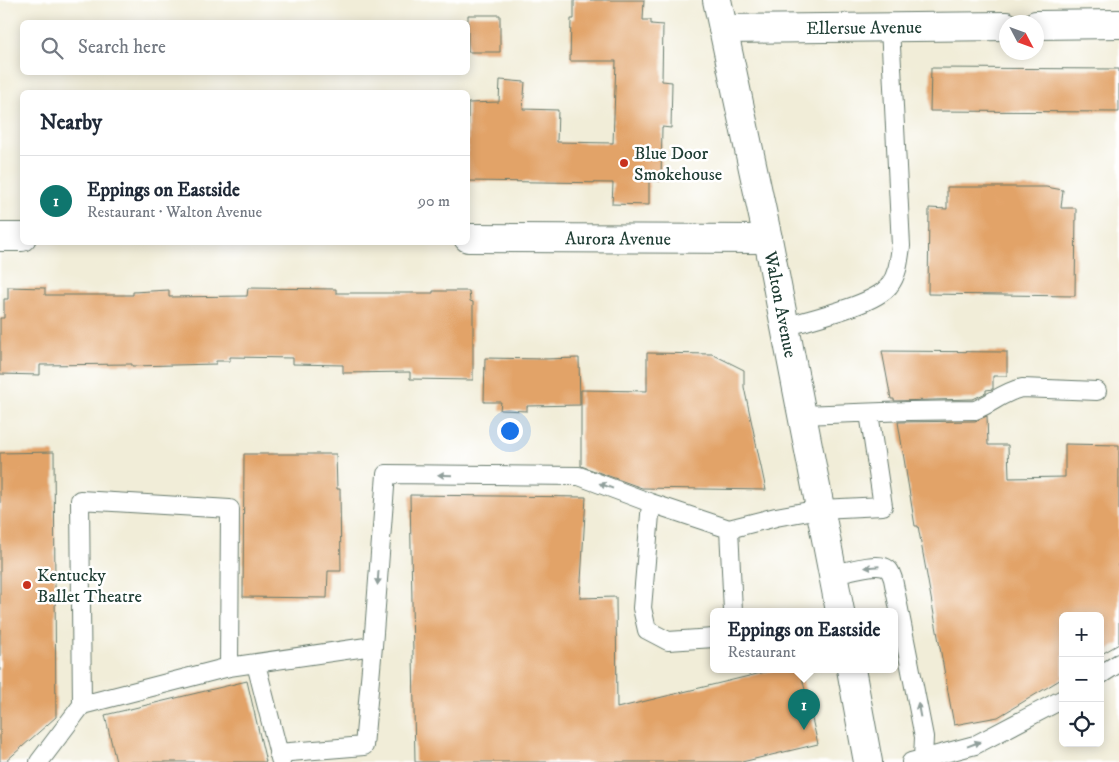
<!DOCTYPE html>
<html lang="en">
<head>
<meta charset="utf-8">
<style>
  :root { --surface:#fff; --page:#f6f6f7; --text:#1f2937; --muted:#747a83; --line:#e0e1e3; --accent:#0f766e }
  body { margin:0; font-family:"IM FELL DW Pica",serif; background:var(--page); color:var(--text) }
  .controls { position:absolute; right:15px; bottom:15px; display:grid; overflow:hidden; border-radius:8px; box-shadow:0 2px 12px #0003 }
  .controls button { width:45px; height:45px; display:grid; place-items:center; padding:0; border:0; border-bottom:1px solid var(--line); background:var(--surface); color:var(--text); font:25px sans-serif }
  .compass { position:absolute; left:999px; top:15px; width:45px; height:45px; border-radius:50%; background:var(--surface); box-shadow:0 2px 12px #0003; rotate:131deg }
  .you { position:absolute; left:509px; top:430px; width:18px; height:18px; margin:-12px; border:4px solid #fff; border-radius:50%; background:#1a73e8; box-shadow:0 0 0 8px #1a73e833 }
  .badge { display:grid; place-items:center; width:32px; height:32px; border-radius:50%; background:var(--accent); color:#fff; font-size:16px; font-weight:700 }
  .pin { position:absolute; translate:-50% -41px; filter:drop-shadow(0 1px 2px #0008) }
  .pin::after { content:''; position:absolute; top:26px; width:18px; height:15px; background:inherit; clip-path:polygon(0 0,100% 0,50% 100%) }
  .popup { position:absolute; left:710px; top:608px; width:188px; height:65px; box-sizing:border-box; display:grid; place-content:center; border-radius:8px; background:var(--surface); filter:drop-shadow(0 1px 4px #0005); font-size:16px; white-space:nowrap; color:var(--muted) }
  .popup b { font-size:19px; color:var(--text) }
  .popup::after { content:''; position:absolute; left:50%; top:100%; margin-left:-10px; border:10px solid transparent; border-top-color:var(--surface) }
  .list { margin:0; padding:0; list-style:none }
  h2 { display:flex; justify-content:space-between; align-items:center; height:65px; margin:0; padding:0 20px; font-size:21px }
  h2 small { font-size:16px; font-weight:400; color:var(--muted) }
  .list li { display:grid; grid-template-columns:32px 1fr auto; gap:15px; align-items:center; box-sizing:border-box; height:90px; padding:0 20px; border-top:1px solid var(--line) }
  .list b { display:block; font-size:19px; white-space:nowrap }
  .list p { margin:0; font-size:16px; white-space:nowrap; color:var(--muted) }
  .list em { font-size:16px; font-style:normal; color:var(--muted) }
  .icon { flex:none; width:28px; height:28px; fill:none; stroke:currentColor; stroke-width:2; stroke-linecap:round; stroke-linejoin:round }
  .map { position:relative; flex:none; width:1119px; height:762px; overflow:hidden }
  .search { position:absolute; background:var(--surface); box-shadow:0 2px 12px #0003; left:20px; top:20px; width:450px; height:55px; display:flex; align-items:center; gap:12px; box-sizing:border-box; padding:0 18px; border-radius:8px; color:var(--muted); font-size:19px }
  .panel { position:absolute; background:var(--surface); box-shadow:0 2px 12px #0003; left:20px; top:90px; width:450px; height:155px; border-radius:8px }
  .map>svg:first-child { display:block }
  .building { fill:#e2a368 }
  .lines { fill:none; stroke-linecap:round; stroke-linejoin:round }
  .service-casing { stroke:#687b6d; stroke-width:20 }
  .minor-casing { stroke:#687b6d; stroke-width:30 }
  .tertiary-casing { stroke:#687b6d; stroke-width:30 }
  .service { stroke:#fff; stroke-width:18 }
  .minor { stroke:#fff; stroke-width:28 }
  .tertiary { stroke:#fff; stroke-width:28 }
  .oneway { fill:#8f9e9a }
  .poi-dot { fill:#c8321e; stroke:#fff; stroke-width:2 }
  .labels { text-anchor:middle; stroke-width:5; stroke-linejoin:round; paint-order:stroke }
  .street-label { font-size:18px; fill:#1f3d34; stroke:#fff }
  .poi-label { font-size:18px; fill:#1f3d34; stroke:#fff; text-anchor:start }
</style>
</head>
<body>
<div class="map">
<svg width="1119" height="762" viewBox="0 0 1119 762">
  <rect width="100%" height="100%" fill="#fff"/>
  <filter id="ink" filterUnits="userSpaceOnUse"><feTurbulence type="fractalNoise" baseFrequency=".02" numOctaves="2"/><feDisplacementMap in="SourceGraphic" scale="10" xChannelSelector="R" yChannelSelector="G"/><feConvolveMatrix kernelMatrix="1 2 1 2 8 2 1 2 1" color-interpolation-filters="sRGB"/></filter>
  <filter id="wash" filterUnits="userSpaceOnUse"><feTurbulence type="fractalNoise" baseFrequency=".0096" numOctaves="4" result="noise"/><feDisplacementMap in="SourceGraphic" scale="20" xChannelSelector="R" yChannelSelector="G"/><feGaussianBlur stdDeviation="1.12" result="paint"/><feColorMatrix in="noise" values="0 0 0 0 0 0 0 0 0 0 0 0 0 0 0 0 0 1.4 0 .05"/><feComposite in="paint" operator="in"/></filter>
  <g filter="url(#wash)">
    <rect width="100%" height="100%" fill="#f1edd8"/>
    <g id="blocks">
      <path class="building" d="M 574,0 L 644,0 L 643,20 L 651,20 L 651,24 L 663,25 L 662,81 L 672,82 L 671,128 L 662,127 L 661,181 L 649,181 L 649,205 L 612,204 L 613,183 L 468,181 L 468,103 L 499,102 L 500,80 L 525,82 L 523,109 L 558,110 L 557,142 L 613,143 L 616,61 L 570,61 L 571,19 L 574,19 Z
        M 468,15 L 500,15 L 500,52 L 468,52 Z
        M 931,68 L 1119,69 L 1119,112 L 930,111 Z
        M 947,187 L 1046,187 L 1063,190 L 1061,208 L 1076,208 L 1075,296 L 928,294 L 929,208 L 947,209 Z
        M 8,287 L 45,288 L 45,295 L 133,295 L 133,292 L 169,290 L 169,297 L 247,296 L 248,288 L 336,289 L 336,293 L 433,293 L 433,291 L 469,291 L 470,301 L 473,302 L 473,380 L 410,379 L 410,372 L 343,373 L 343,365 L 293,364 L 293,358 L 230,357 L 230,361 L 216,361 L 216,364 L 132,366 L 132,364 L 40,365 L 40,375 L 0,374 L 0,318 L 4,318 L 4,299 L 8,299 Z
        M 882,351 L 1007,352 L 1007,376 L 993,376 L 993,389 L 986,390 L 986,393 L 973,399 L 894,401 L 894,399 L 891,399 Z
        M 647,353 L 712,354 L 744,370 L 744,387 L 766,490 L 642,488 L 581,466 L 581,390 L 647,391 Z
        M 485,358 L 543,359 L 579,358 L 580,405 L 527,406 L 527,411 L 500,410 L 501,402 L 484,402 Z
        M 987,416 L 988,445 L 1008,445 L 1009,478 L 1065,477 L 1065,444 L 1119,445 L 1119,644 L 1100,655 L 1100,616 L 1063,616 L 1063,678 L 998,717 L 954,725 L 918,526 L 915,526 L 898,422 L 975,421 Z
        M 54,452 L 56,717 L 5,762 L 0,762 L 0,453 Z
        M 244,454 L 336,454 L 337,489 L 340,489 L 341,571 L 328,571 L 327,598 L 243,597 Z
        M 410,495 L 586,497 L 580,598 L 616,597 L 617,708 L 778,669 L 800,669 L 818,744 L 742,762 L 415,762 Z
        M 247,681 L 266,762 L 116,762 L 105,715 Z"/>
    </g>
  </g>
  <g filter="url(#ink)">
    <use href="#blocks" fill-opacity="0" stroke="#687b6d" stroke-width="1"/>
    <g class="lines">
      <g class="service-casing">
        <path id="service" d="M 785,327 C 810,319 874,305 889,286 C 898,274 899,261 901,246 L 890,27
          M 802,415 L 909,411 L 975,410 C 991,404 1005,391 1022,388 L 1097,391
          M 651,503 L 642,608 L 647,630 L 668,641 L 714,638
          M 729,529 L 733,611
          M 833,574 C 846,572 872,563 884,567 C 890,569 891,573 893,579 L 924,737 L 923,759
          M 256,664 L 281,762
          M 1100,675 L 1119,663
          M 82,705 L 80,500 L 230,509 L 229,667
          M 278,753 L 364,746 L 373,646
          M 39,762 L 82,705 L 229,667 L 373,646 L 386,474 L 579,476 L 651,503 L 729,529 L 776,517 L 820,509 L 883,506 L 869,413
          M 911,762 L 975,745 L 1063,699"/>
      </g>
      <g class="minor-casing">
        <g id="minor">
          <path d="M 1036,25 L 1119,24"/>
          <path id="s1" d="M 723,29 L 1006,26"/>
          <path d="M 0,237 L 22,237"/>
          <path id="s2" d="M 468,238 L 768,239"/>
        </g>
      </g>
      <g class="tertiary-casing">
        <g id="tertiary">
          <path id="s3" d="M 717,0 L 768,239 L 840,611"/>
          <path d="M 851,669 L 868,762"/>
        </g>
      </g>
      <use href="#service" class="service"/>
      <use href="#minor" class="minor"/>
      <use href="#tertiary" class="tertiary"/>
    </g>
    <defs><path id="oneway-solid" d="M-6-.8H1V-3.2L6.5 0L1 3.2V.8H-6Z" transform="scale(1.25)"/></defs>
    <g class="oneway">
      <use href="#oneway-solid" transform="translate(445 475) rotate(-179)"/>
      <use href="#oneway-solid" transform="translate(606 486) rotate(-159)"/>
      <use href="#oneway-solid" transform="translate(872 567) rotate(175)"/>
      <use href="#oneway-solid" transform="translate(378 578) rotate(94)"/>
      <use href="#oneway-solid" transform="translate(919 710) rotate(-101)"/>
      <use href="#oneway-solid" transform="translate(974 744) rotate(-21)"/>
    </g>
  </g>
  <g class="poi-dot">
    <circle cx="624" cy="163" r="5"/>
    <circle cx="27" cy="585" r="5"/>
  </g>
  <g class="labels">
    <g class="street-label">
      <text dy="6" stroke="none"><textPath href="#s1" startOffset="141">Ellersue Avenue</textPath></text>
      <text dy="6" stroke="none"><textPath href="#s2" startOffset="150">Aurora Avenue</textPath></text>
      <text dy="6" stroke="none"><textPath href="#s3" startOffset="311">Walton Avenue</textPath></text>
    </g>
    <g class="poi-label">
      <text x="634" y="159">Blue Door<tspan x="634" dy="21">Smokehouse</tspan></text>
      <text x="37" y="581">Kentucky<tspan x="37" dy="21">Ballet Theatre</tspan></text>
    </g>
  </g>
</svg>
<div class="controls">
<button>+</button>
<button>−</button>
<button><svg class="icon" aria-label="locate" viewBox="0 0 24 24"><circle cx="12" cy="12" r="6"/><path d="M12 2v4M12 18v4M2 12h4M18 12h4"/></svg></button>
</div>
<svg class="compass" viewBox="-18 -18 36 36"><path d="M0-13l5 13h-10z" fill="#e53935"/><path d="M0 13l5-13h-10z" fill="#747a83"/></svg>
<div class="you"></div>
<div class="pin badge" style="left:804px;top:730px">1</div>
<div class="popup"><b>Eppings on Eastside</b>Restaurant</div>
<div class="search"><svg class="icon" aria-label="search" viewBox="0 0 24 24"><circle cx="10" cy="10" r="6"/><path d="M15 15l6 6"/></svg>Search here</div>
<section class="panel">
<h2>Nearby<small></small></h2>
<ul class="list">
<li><span class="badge">1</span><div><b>Eppings on Eastside</b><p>Restaurant · Walton Avenue</p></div><em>90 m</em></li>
</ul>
</section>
</div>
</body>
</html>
